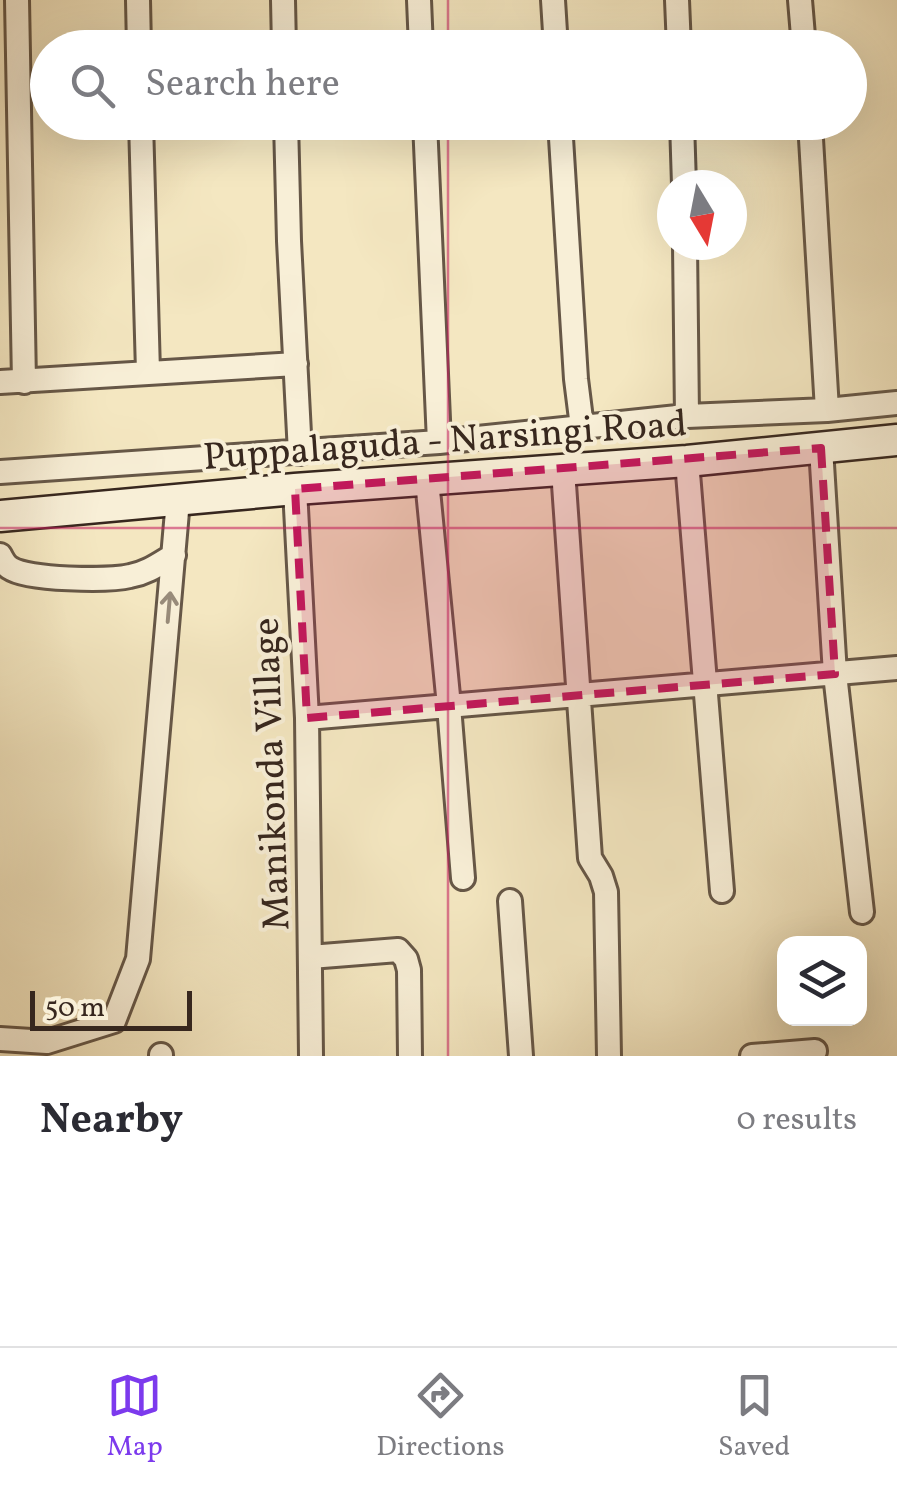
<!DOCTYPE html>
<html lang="en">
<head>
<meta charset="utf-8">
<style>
  :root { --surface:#fff; --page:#f7f7f7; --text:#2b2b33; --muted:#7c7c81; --line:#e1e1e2; --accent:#7c3aed }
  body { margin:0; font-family:Vollkorn,serif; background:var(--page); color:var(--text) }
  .controls { position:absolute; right:30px; bottom:30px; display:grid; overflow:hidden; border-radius:20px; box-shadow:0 10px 40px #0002 }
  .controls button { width:90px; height:90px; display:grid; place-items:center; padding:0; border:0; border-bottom:2px solid var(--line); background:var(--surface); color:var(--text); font:50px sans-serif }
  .compass { position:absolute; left:657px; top:170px; width:90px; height:90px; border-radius:50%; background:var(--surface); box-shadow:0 10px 40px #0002; rotate:170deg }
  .scale { position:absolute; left:30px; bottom:25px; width:162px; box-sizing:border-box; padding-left:10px; border:5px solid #37271e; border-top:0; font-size:28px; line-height:35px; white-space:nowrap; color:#37271e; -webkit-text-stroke:8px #f8efd7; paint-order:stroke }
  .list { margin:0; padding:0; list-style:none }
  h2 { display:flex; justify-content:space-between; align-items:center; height:130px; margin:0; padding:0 40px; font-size:42px }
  h2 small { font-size:32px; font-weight:400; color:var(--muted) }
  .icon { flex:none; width:55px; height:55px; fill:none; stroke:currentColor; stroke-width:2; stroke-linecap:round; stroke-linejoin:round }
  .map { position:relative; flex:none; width:897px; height:1056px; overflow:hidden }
  .search { position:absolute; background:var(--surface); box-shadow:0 10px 40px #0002; left:30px; right:30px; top:30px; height:110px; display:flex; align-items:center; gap:25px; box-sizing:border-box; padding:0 35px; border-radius:55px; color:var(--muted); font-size:38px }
  .sheet { height:290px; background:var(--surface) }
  nav { display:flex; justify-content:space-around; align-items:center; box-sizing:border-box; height:140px; border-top:2px solid var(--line); background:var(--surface); font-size:28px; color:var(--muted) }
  nav a { display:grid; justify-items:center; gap:5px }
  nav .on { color:var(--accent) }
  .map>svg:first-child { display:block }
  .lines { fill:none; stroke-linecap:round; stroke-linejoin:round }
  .street-casing { stroke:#665747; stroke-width:28 }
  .secondary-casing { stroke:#37271e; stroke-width:35 }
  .street { stroke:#f8efd7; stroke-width:22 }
  .secondary { stroke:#f8efd7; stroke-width:30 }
  .oneway { stroke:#988b7a }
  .marked { fill:#c2185b; fill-opacity:0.2; stroke:#c2185b; stroke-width:8; stroke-dasharray:20 12; stroke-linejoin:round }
  .grid { fill:none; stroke:#c2185b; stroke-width:2.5; stroke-opacity:0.55 }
  .labels { text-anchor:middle; stroke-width:8; stroke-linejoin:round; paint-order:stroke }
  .street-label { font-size:38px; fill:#37271e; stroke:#f8efd7 }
</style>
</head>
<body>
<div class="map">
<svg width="897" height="1056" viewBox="0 0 897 1056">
  <rect width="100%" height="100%" fill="#f4e7c1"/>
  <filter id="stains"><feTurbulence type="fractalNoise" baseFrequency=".002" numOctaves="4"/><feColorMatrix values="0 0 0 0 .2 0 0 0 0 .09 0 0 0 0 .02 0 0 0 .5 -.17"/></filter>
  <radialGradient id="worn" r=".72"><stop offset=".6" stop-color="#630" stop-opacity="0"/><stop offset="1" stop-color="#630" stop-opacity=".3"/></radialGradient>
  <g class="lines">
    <g class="street-casing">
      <path id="street" d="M 17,0 L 24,382
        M 138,0 L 139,48
        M 283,0 L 284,48
        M 419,0 L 421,48
        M 553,0 L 556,48
        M 677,0 L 679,48
        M 800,0 L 804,48
        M 141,122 L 148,372
        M 286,122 L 289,241 L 300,453
        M 560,122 L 576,379 L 582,427
        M 682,122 L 684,185
        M 810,122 L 827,410
        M 685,245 L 687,416
        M 0,382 L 296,364
        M 439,442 L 687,416 L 827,410 L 897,403
        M 821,448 L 835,674 L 862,912
        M 687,461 L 722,891
        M 563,470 L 590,858 L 601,876 L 606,892 L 609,1056
        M 0,472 L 439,442 L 425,122
        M 427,480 L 449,706 L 463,878
        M 295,489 L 307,718 L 311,1056
        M 0,555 C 3,561 5,565 10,568 C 27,580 109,581 130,576 C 147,573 159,564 174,555
        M 307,718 L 897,668
        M 510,901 L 521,1056
        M 310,957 L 398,950 L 406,959 L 409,970 L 410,1056
        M 0,1039 L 47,1042 L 114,1021 L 138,959 L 178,500
        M 161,1055 L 161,1056
        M 752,1056 L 815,1051"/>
    </g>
    <g class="secondary-casing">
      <path id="secondary" d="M 0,516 L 295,489 L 687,461 L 897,440"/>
    </g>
    <use href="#street" class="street"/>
    <use href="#secondary" class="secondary"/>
  </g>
  <defs><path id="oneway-shaft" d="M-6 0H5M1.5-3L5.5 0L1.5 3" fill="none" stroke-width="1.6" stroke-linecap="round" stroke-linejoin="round" transform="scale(2.5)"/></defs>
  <use class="oneway" href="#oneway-shaft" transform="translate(169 607) rotate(-85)"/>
  <path class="marked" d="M 821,448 L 835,674 L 307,718 L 295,489 Z"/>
  <path class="grid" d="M 448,0 L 448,48M 448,122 L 448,1056M 0,528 L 897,528"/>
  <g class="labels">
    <g class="street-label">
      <text transform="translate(445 439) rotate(-4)" y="13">Puppalaguda - Narsingi Road</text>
      <text transform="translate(270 774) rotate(-92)" y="13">Manikonda Village</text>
    </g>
  </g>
  <rect width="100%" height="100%" filter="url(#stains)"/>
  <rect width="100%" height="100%" fill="url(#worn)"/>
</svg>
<div class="controls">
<button><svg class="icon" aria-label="layers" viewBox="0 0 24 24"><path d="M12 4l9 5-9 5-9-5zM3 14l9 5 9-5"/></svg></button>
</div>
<svg class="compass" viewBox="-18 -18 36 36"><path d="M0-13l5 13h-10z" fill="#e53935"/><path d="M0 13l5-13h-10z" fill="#7c7c81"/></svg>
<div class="scale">50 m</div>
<div class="search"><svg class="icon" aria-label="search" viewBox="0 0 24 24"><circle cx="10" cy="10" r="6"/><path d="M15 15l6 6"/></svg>Search here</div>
</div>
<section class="sheet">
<h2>Nearby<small>0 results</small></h2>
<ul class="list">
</ul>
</section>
<nav>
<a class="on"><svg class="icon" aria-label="map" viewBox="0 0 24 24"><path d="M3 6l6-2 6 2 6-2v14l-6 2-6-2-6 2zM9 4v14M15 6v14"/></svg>Map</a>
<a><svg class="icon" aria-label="directions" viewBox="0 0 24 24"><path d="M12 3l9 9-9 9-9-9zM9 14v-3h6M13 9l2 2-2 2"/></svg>Directions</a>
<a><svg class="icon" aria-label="saved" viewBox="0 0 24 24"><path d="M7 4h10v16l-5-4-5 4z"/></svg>Saved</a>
</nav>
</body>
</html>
